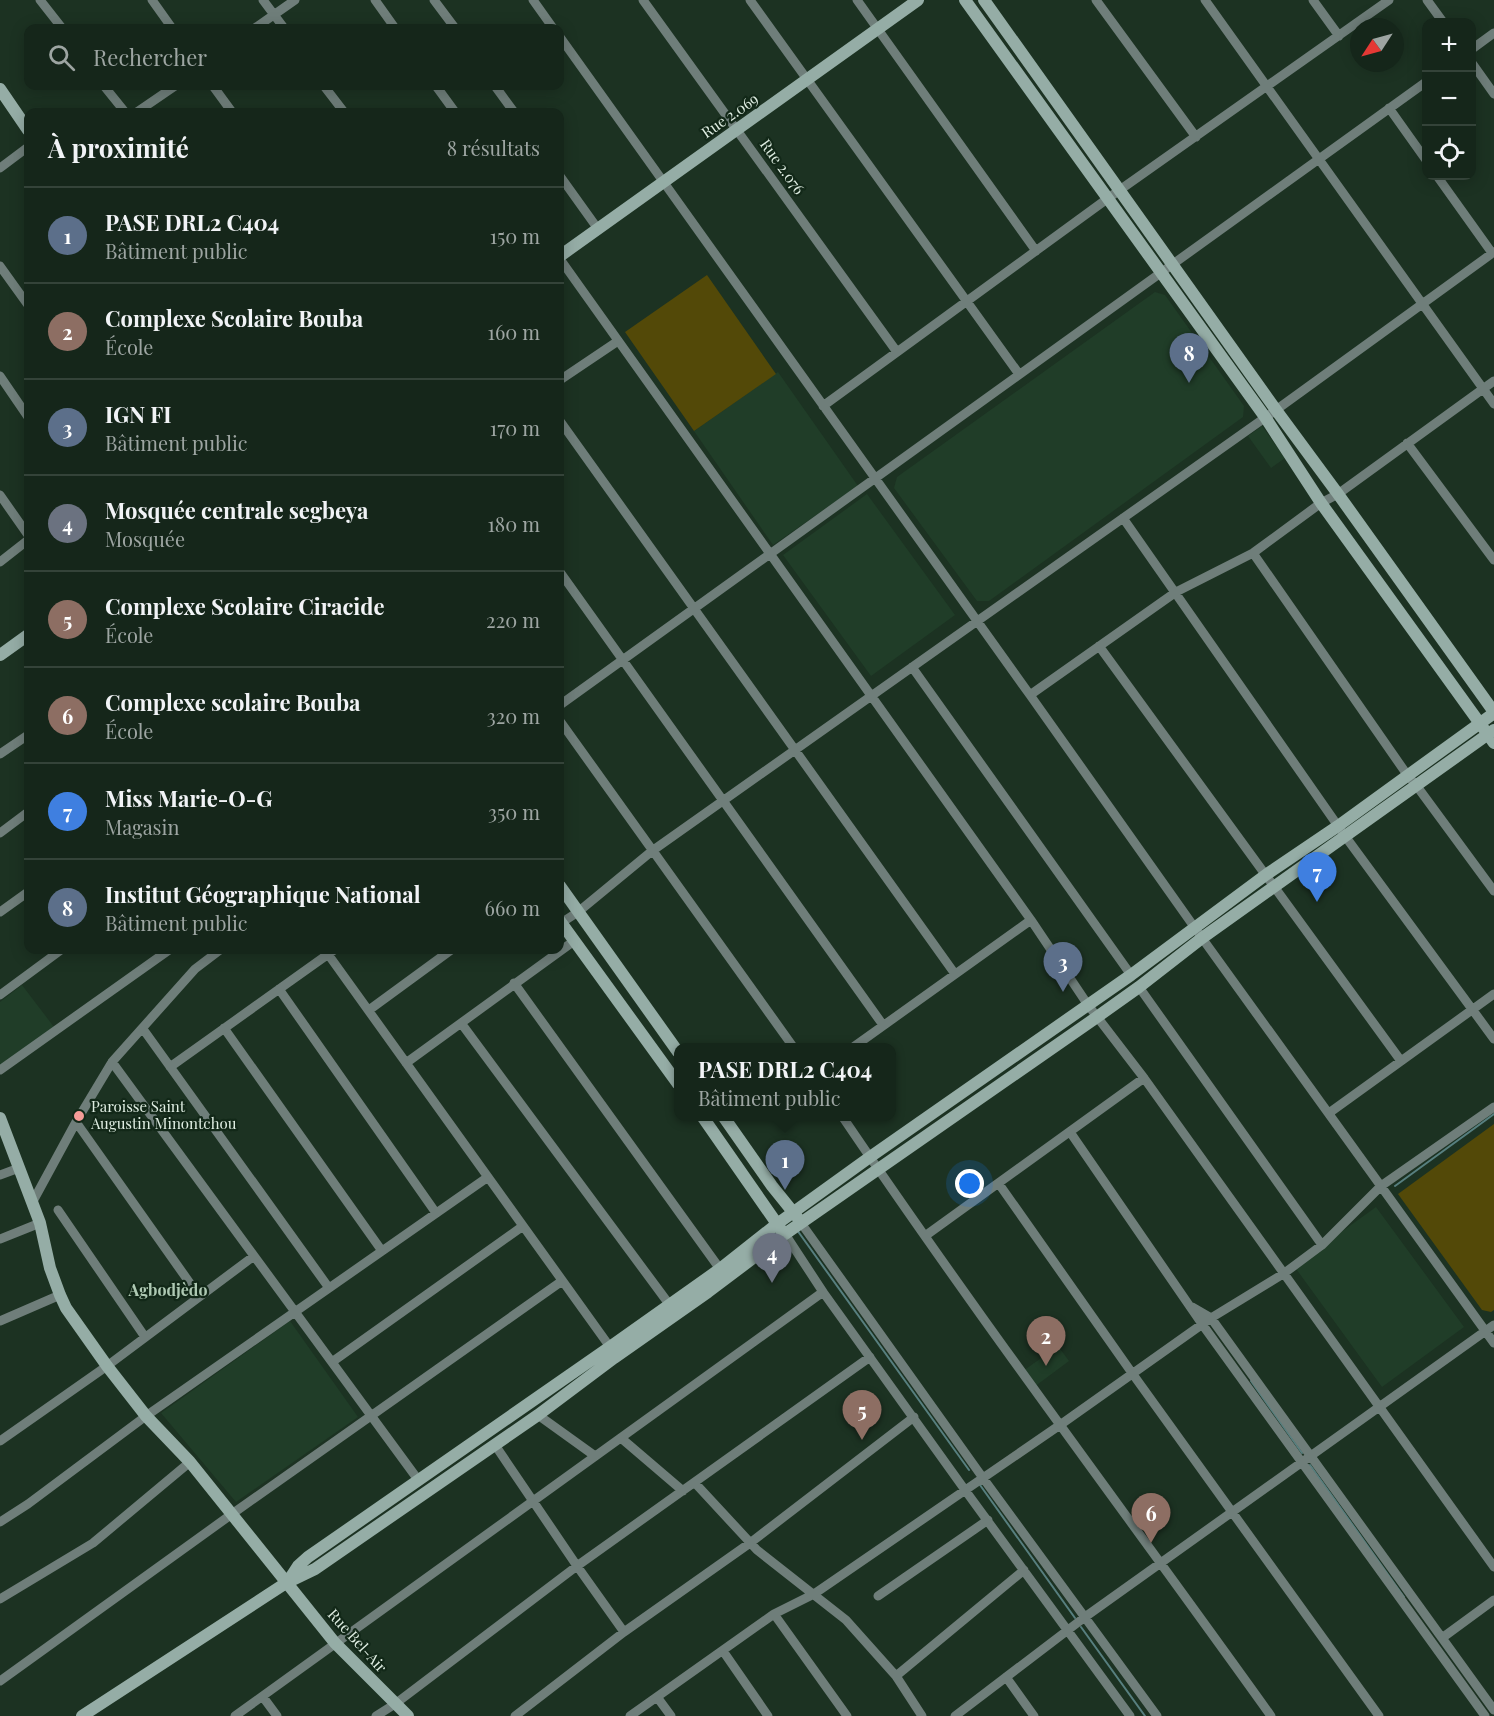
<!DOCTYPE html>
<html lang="fr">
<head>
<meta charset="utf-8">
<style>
  :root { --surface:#15261a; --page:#223227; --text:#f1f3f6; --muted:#9da5a2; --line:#344339; --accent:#bca0f2 }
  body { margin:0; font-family:"Playfair Display",serif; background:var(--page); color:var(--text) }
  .controls { position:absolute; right:18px; top:18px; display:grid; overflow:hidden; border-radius:12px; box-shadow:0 3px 15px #0003 }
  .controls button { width:54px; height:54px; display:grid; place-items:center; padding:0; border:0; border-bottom:2px solid var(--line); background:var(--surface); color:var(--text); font:30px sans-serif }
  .compass { position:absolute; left:1350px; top:18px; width:54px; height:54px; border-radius:50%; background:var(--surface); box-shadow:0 3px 15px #0003; rotate:234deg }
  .you { position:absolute; left:970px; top:1184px; width:21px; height:21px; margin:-15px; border:4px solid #fff; border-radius:50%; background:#1a73e8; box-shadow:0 0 0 9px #1a73e833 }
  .badge { display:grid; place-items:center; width:39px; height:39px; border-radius:50%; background:var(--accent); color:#fff; font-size:20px; font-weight:700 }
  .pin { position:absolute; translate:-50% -50px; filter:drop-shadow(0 2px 3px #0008) }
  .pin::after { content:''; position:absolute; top:32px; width:21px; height:18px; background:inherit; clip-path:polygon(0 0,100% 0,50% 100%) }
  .popup { position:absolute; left:674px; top:1043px; width:222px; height:78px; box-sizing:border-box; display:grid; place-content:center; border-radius:12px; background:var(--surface); filter:drop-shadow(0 2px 4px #0005); font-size:20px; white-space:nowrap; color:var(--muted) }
  .popup b { font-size:22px; color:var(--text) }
  .popup::after { content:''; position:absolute; left:50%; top:100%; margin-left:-12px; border:12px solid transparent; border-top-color:var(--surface) }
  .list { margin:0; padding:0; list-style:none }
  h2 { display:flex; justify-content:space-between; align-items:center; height:78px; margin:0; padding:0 24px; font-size:26px }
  h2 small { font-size:20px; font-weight:400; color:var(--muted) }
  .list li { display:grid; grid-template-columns:39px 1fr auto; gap:18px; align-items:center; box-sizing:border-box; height:96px; padding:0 24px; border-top:2px solid var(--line) }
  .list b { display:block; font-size:22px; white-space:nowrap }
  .list p { margin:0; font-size:20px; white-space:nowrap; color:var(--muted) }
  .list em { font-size:20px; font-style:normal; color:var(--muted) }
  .icon { flex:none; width:33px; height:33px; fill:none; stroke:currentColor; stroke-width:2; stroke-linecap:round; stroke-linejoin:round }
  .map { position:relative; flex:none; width:1494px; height:1716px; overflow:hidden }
  .search { position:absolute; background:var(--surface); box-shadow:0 3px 15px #0003; left:24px; top:24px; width:540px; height:66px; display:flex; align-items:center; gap:15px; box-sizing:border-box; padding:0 21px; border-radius:12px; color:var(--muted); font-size:22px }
  .panel { position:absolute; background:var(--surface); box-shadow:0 3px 15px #0003; left:24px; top:108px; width:540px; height:846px; border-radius:12px }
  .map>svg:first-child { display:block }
  .built { fill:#203d28 }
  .green { fill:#534908 }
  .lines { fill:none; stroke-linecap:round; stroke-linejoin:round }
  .stream { stroke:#577f7f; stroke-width:2 }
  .street { stroke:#6f7e7a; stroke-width:9 }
  .secondary { stroke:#95ada6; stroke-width:12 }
  .poi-dot { fill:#f59b97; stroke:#122818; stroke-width:2 }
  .labels { text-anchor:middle; stroke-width:4.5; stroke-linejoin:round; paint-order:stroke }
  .street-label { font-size:15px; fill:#dfede2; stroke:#122818 }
  .poi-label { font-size:15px; fill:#dfede2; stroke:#122818; text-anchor:start }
  .neighbourhood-label { font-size:16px; font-weight:bold; fill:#aec9b3; stroke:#122818 }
</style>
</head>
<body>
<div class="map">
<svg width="1494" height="1716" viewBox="0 0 1494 1716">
  <rect width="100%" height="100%" fill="#1c3222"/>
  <path class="built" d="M 1155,292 L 1165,295 L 1244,406 L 1243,417 L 989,601 L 977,601 L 894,488 L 897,477 Z
    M 778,372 L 858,486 L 773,545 L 694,431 Z
    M 1262,426 L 1285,458 L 1271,468 L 1248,436 Z
    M 867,494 L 955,615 L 871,676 L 783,555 Z
    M 22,985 L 54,1027 L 0,1067 L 0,1002 Z
    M 1376,1207 L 1464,1327 L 1382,1387 L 1294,1266 Z
    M 290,1321 L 358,1417 L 236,1502 L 161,1413 Z
    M 1058,1346 L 1069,1361 L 1034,1387 L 1023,1371 Z"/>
  <path class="green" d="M 707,275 L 776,374 L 694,431 L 625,332 Z
    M 1494,1124 L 1494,1310 L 1491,1312 L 1482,1310 L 1398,1194 Z"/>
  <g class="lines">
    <path class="stream" d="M 1395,1186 L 1494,1114
      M 797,1230 L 969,1470
      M 1251,1381 L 1302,1453
      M 1310,1465 L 1404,1597
      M 980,1485 L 1075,1618
      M 1081,1627 L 1145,1716"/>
    <path class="street" d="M 40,0 L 62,28
      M 152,0 L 172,28
      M 263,0 L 284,28
      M 375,0 L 395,28
      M 434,0 L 455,28
      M 533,0 L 553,28
      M 643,0 L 897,352
      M 750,0 L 1019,374
      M 857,0 L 1036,251
      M 1096,0 L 1196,137
      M 1205,0 L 1494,404
      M 1313,0 L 1339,36
      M 1427,0 L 1443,22
      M 255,28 L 295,0
      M 560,37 L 1030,695 L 1202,938 L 1494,1343
      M 1472,49 L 1494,33
      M 1472,63 L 1494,94
      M 104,86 L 125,112
      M 213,86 L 232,112
      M 324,86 L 344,112
      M 436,86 L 455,112
      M 495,86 L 514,112
      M 1389,108 L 1426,160
      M 137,112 L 175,86
      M 0,168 L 28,147
      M 560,176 L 598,229
      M 1437,176 L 1492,253
      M 560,259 L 1031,920 L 1088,1005 L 1144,1078 L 1494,1567
      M 0,266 L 28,305
      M 0,376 L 28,417
      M 560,380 L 618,341
      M 823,406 L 1107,199 L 1389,0
      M 560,421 C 693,605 823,790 955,974
      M 1407,443 L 1494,560
      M 0,495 L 28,535
      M 1123,518 L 1345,836 L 1494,1039
      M 1253,553 L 1408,776 L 1416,785 L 1494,891
      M 0,562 L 28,540
      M 560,572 L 883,1025
      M 1099,646 L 1401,1061
      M 912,667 L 1131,975
      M 1030,695 L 1176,592 L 1253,553 L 1321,503 L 1338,494 L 1494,381
      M 560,705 L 1426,82
      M 560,721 L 794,1048
      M 0,754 L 28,735
      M 0,833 L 28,812
      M 0,912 L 28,892
      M 561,923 L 578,912 L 652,851 L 1276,410 L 1494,252
      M 325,950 L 610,1347
      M 514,983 L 720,1269
      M 1139,987 L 1322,1245
      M 279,989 L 436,1213
      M 0,995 L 61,950
      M 369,1010 L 451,950
      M 461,1023 L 669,1304
      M 224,1028 L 382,1251
      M 143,1029 L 329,1288
      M 852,1048 L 1031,920
      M 112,1062 L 419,1481
      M 406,1063 L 574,941
      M 170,1067 L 334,950
      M 0,1070 L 169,950
      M 1329,1113 L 1494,994
      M 842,1116 C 980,1320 1128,1516 1271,1716
      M 76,1122 L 199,1296
      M 1070,1132 L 1202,1324 L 1485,1716
      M 0,1175 L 19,1168
      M 999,1184 L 1132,1373 L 1379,1716
      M 32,1203 L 76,1122 L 112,1062 L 195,969 L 220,950
      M 58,1210 L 145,1337
      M 801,1223 L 983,1478 L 1157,1716
      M 785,1234 L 823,1292 L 965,1490 L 1130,1716
      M 925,1236 L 1144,1078
      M 0,1239 L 40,1223
      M 1192,1307 L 1211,1318 L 1494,1710
      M 0,1321 L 60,1295
      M 332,1362 L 523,1226
      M 538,1415 L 595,1456
      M 621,1438 L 683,1491
      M 0,1441 L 107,1366 L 254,1256
      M 495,1445 L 577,1566 L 624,1632
      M 695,1483 L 757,1550 L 846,1620 L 896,1676 L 922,1716
      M 0,1522 L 28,1504 L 146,1416 L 488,1177
      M 878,1596 L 988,1520
      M 0,1599 L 93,1543 L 190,1462
      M 774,1614 L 847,1716
      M 1442,1638 L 1494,1600
      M 723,1651 L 768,1716
      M 896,1676 L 1024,1570
      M 1006,1677 L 1034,1716
      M 0,1681 L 232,1514 L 562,1281
      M 263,1697 L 277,1716
      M 657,1697 L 671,1716
      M 235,1716 L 823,1292
      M 376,1716 L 395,1704 L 577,1566 L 870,1357
      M 515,1716 L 624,1632 L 750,1543 L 914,1417
      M 630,1716 L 774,1614 L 814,1594 L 1060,1425 L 1211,1318 L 1283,1274 L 1322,1245 L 1381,1186 L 1494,1107
      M 955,1716 L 1085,1617 L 1494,1325"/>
    <path class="secondary" d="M 965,0 L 1265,417 L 1321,503 L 1494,743
      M 984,0 L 1276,410 L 1338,494 L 1494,712
      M 0,89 L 28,130
      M 560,256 L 918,0
      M 0,655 L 28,635
      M 560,886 L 678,1052
      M 560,921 L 678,1084
      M 702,1116 L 782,1231
      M 723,1116 L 772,1186 L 797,1217
      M 0,1118 L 40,1223 L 50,1268 L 60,1295 L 66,1308 L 107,1366 L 146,1416 L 190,1462 L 335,1643 L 408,1716
      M 287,1583 L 298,1566 L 308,1557 L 610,1347 L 720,1269 L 777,1224 L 870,1157 L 1131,975 L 1267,874 L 1338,826 L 1494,713
      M 82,1716 L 286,1583 L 315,1569 L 538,1415 L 614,1358 L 708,1292 L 785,1234 L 1097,1017 L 1139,987 L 1202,938 L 1494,730"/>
  </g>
  <circle class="poi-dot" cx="79" cy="1116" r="6"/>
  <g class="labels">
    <g class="street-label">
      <text transform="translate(730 116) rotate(-35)" y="5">Rue 2.069</text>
      <text transform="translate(782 167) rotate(54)" y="5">Rue 2.076</text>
      <text transform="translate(357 1641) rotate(48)" y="5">Rue Bel-Air</text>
    </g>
    <g class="poi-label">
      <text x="91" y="1112">Paroisse Saint<tspan x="91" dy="17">Augustin Minontchou</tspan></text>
    </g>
    <g class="neighbourhood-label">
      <text x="168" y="1296">Agbodjèdo</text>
    </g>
  </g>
</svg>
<div class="controls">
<button>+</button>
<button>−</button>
<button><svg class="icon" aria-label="locate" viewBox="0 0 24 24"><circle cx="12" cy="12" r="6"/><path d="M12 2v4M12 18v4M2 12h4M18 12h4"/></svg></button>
</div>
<svg class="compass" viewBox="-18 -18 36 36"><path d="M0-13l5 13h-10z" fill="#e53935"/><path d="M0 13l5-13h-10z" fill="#9da5a2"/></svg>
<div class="you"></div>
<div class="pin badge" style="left:785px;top:1190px;background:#5c6f8a">1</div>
<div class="popup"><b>PASE DRL2 C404</b>Bâtiment public</div>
<div class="pin badge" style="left:1046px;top:1366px;background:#8d6e63">2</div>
<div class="pin badge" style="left:1063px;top:992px;background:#5c6f8a">3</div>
<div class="pin badge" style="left:772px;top:1283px;background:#6b7280">4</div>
<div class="pin badge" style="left:862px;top:1440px;background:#8d6e63">5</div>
<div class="pin badge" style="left:1151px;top:1543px;background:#8d6e63">6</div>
<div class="pin badge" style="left:1317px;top:902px;background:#3f7fe0">7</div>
<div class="pin badge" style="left:1189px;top:383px;background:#5c6f8a">8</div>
<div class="search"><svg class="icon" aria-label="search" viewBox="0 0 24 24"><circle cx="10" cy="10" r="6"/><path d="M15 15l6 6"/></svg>Rechercher</div>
<section class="panel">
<h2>À proximité<small>8 résultats</small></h2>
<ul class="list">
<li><span class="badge" style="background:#5c6f8a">1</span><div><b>PASE DRL2 C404</b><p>Bâtiment public</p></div><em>150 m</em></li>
<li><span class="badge" style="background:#8d6e63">2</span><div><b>Complexe Scolaire Bouba</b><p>École</p></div><em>160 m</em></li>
<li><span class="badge" style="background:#5c6f8a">3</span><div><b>IGN FI</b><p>Bâtiment public</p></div><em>170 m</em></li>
<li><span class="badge" style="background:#6b7280">4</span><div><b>Mosquée centrale segbeya</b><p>Mosquée</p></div><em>180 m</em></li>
<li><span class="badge" style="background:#8d6e63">5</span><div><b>Complexe Scolaire Ciracide</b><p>École</p></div><em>220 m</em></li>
<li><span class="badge" style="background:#8d6e63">6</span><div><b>Complexe scolaire Bouba</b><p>École</p></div><em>320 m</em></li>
<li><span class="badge" style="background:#3f7fe0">7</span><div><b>Miss Marie-O-G</b><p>Magasin</p></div><em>350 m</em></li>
<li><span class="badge" style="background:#5c6f8a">8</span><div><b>Institut Géographique National</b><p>Bâtiment public</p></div><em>660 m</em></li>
</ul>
</section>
</div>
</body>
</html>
